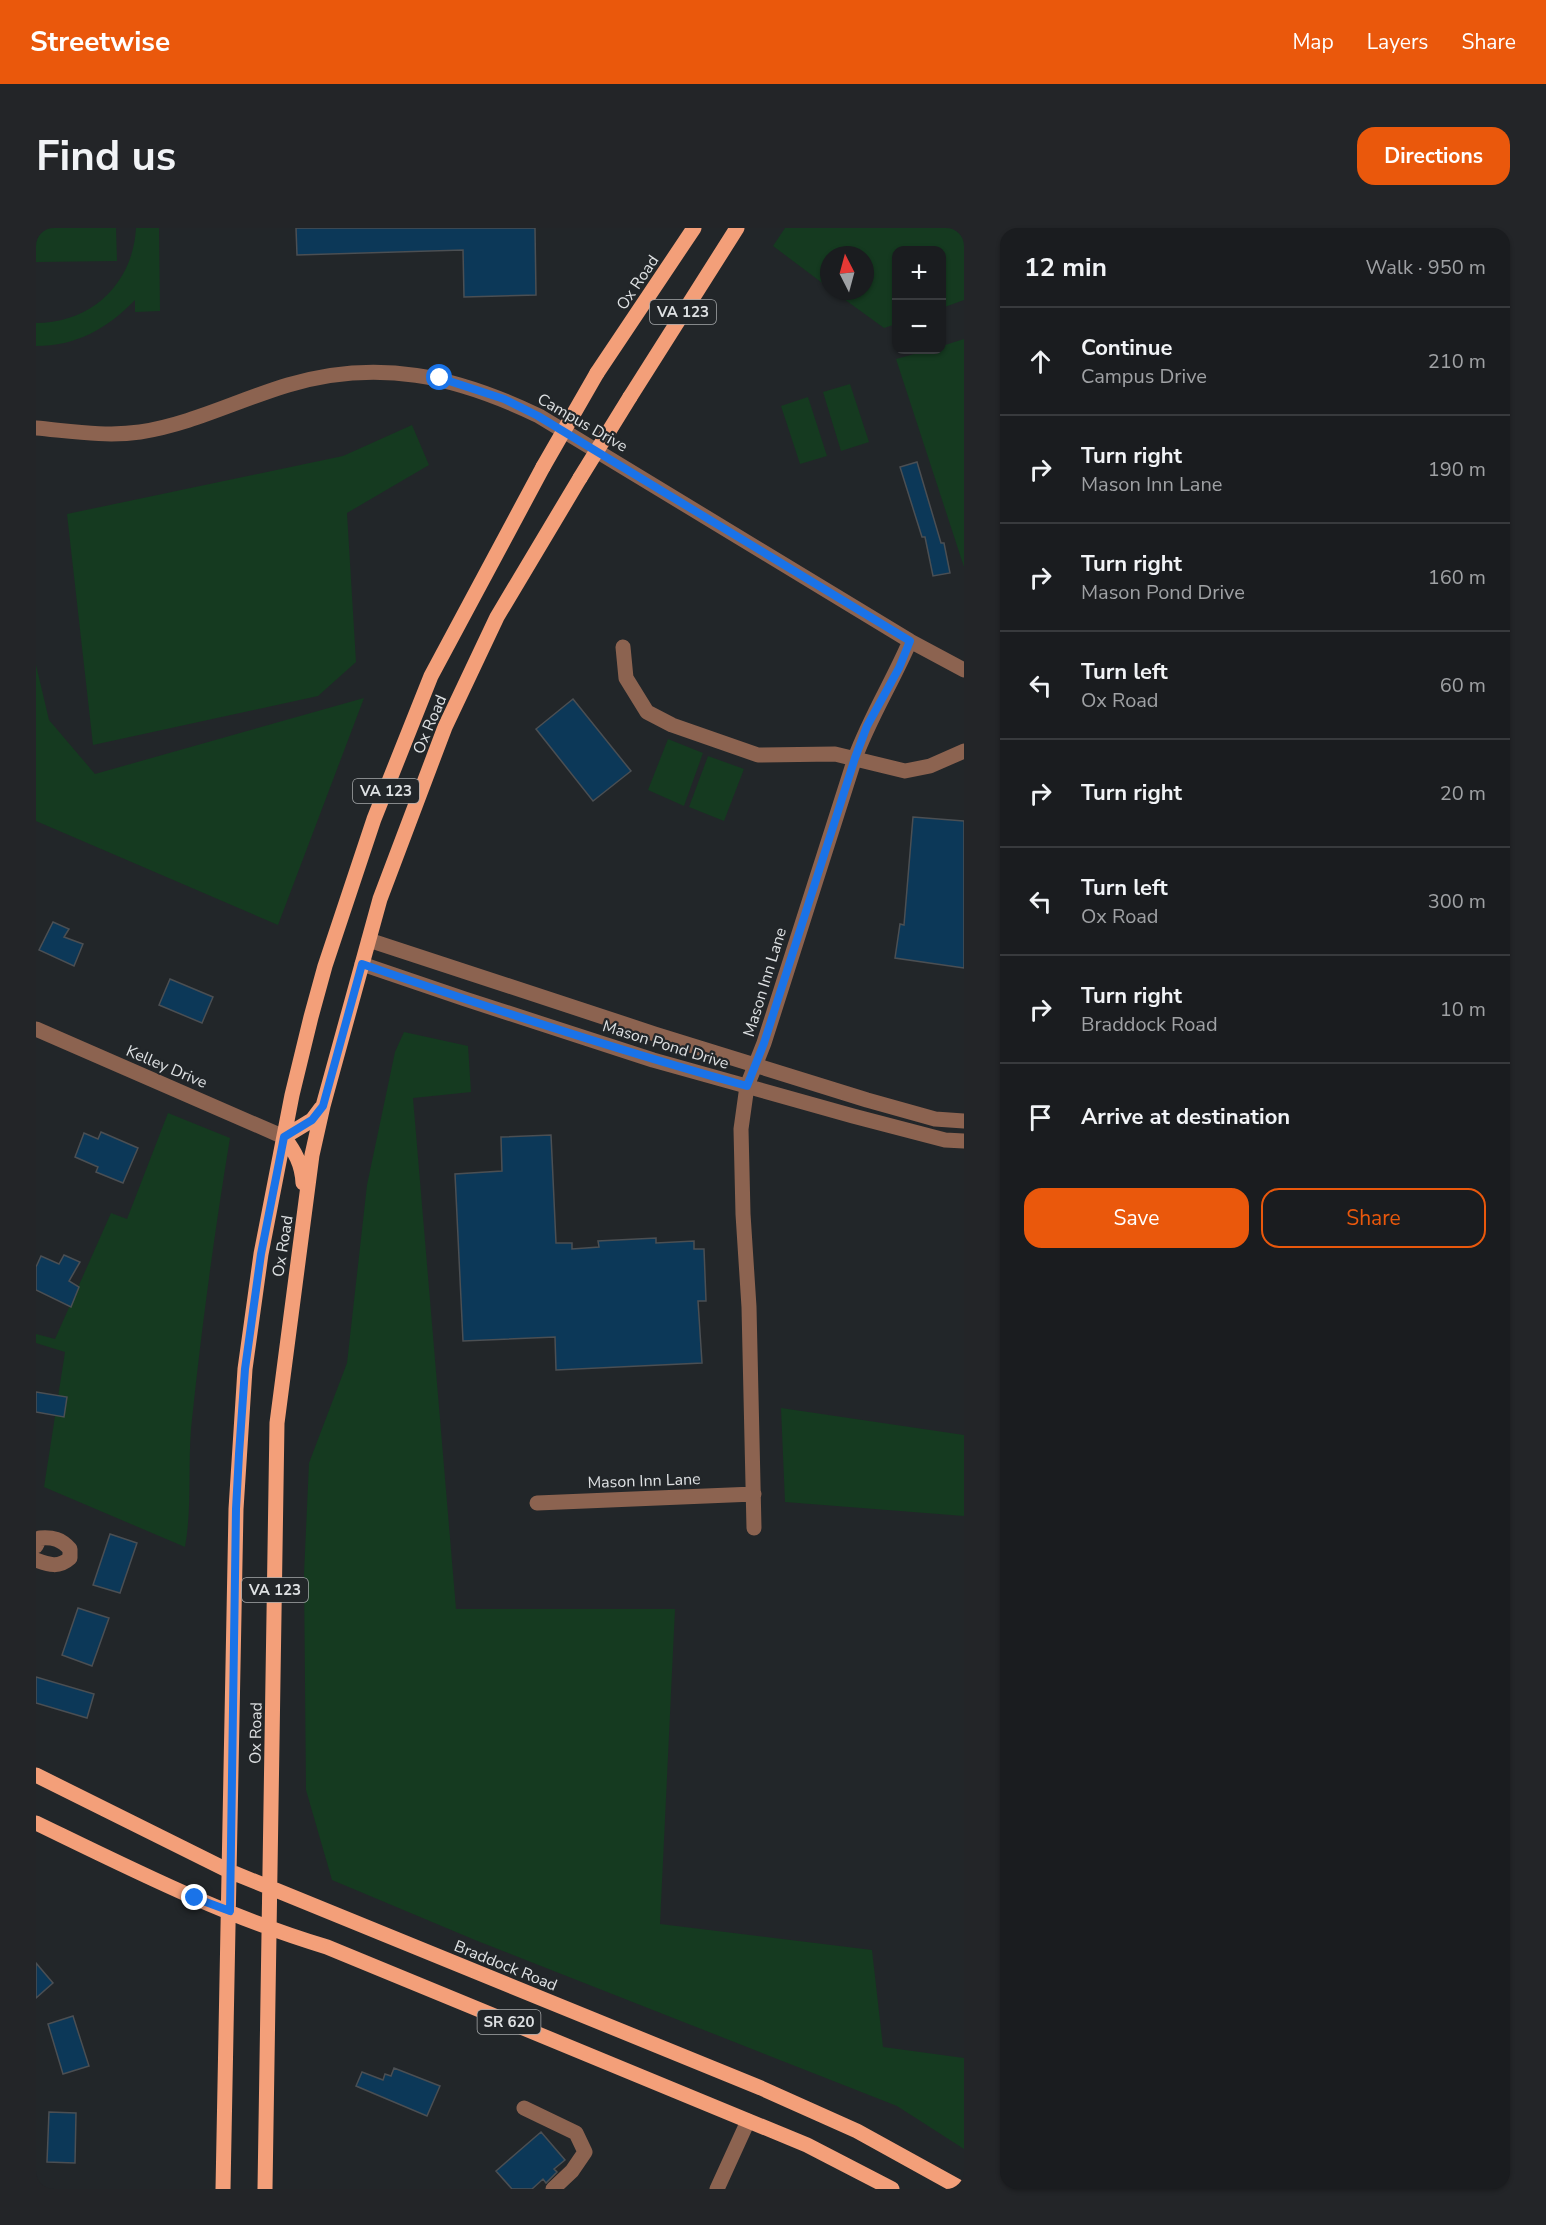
<!DOCTYPE html>
<html lang="en">
<head>
<meta charset="utf-8">
<style>
  :root { --surface:#1a1c1f; --page:#232528; --text:#f1f3f6; --muted:#9fa1a4; --line:#383a3d; --accent:#ea580c }
  body { margin:0; font-family:"Nunito Sans",sans-serif; background:var(--page); color:var(--text) }
  .controls { position:absolute; right:18px; top:18px; display:grid; overflow:hidden; border-radius:12px; box-shadow:0 2px 4px #0004 }
  .controls button { width:54px; height:54px; display:grid; place-items:center; padding:0; border:0; border-bottom:2px solid var(--line); background:var(--surface); color:var(--text); font:30px sans-serif }
  .compass { position:absolute; left:784px; top:18px; width:54px; height:54px; border-radius:50%; background:var(--surface); box-shadow:0 2px 4px #0004; rotate:354deg }
  .stop { position:absolute; width:18px; height:18px; margin:-14px; border:4px solid #1a73e8; border-radius:50%; background:#fff }
  .stop.end { background:#1a73e8; border-color:#fff; box-shadow:0 2px 6px #0008 }
  .list { margin:0; padding:0; list-style:none }
  h2 { display:flex; justify-content:space-between; align-items:center; height:78px; margin:0; padding:0 24px; font-size:26px }
  h2 small { font-size:20px; font-weight:400; color:var(--muted) }
  .list li { display:grid; grid-template-columns:39px 1fr auto; gap:18px; align-items:center; box-sizing:border-box; height:108px; padding:0 24px; border-top:2px solid var(--line) }
  .list b { display:block; font-size:22px; white-space:nowrap }
  .list p { margin:0; font-size:20px; white-space:nowrap; color:var(--muted) }
  .list em { font-size:20px; font-style:normal; color:var(--muted) }
  .actions { display:flex; gap:12px; padding:18px 24px }
  .actions a { flex:1; padding:14px 0; border:2px solid var(--accent); border-radius:18px; text-align:center; font-size:21px; color:var(--accent) }
  .actions .main { background:var(--accent); color:#fff }
  .icon { flex:none; width:33px; height:33px; fill:none; stroke:currentColor; stroke-width:2; stroke-linecap:round; stroke-linejoin:round }
  .map { position:relative; flex:none; width:928px; height:1961px; overflow:hidden; border-radius:18px }
  header { display:flex; align-items:center; gap:36px; box-sizing:border-box; height:84px; padding:0 30px; background:var(--accent); color:#fff }
  header strong { font-size:28px }
  nav { display:flex; gap:33px; margin-inline-start:auto; font-size:21px }
  .intro { display:flex; align-items:center; justify-content:space-between; box-sizing:border-box; height:144px; padding:0 36px }
  h1 { margin:0; font-size:42px }
  .button { padding:15px 27px; border-radius:18px; background:var(--accent); color:#fff; font-size:21px; font-weight:700 }
  main { display:flex; gap:36px; padding:0 36px }
  aside { flex:1; background:var(--surface); border-radius:18px; box-shadow:0 2px 4px #0004 }
  .map>svg:first-child { display:block }
  .green { fill:#153a20 }
  .building { fill:#0c3858; stroke:#4b4f53; stroke-width:1.5 }
  .lines { fill:none; stroke-linecap:round; stroke-linejoin:round }
  .minor { stroke:#8c6350; stroke-width:15 }
  .major { stroke:#f39f79; stroke-width:15 }
  .major-bridge { stroke:#f39f79; stroke-width:15 }
  .route { stroke:#1a73e8; stroke-width:8 }
  .labels { text-anchor:middle; stroke-width:4.5; stroke-linejoin:round; paint-order:stroke }
  .shield { fill:#222629; stroke:#a6a9ab; stroke-width:1.5 }
  .shield-label { font-size:15px; font-weight:bold; fill:#dee1e3 }
  .street-label { font-size:16px; fill:#dee1e3; stroke:#222629 }
</style>
</head>
<body>
<header>
<strong>Streetwise</strong>
<nav><a>Map</a><a>Layers</a><a>Share</a></nav>
</header>
<div class="intro"><h1>Find us</h1><a class="button">Directions</a></div>
<main>
<div class="map">
<svg width="928" height="1961" viewBox="0 0 928 1961">
  <rect width="100%" height="100%" fill="#222629"/>
  <path class="green" d="M 0,0 L 80,0 L 81,33 L 0,34 Z
    M 100,0 L 123,0 L 124,83 L 99,84 L 99,72 C 71,101 40,118 0,118 L 0,95 C 55,95 97,56 100,0 Z
    M 749,0 L 922,0 L 928,4 L 928,72 L 906,80 L 906,22 L 861,22 L 860,96 L 848,100 L 797,63 L 829,63 L 829,27 L 793,27 L 793,60 L 737,18 Z
    M 928,111 L 928,339 L 860,131 L 893,122 L 906,122 L 906,118 Z
    M 814,156 L 833,214 L 805,223 L 787,164 Z
    M 772,169 L 791,228 L 764,236 L 745,178 Z
    M 376,197 L 393,237 L 311,285 L 320,434 L 282,468 L 57,517 L 31,286 L 307,228 Z
    M 0,437 L 13,492 L 59,546 L 328,470 L 242,697 L 0,593 Z
    M 632,511 L 667,525 L 648,578 L 612,562 Z
    M 672,528 L 708,541 L 688,593 L 653,579 Z
    M 368,804 L 432,818 L 435,864 L 377,870 L 420,1381 L 639,1381 L 624,1696 L 836,1722 L 847,1819 L 928,1830 L 928,1921 L 861,1878 L 439,1712 L 296,1652 L 270,1562 L 268,1346 L 273,1235 L 311,1135 L 331,957 L 359,824 Z
    M 132,885 L 194,910 C 178,1007 165,1104 155,1201 C 152,1240 156,1280 149,1319 L 8,1259 L 29,1124 L 0,1115 L 0,1106 L 19,1111 L 75,985 L 91,991 Z
    M 745,1180 L 928,1207 L 928,1288 L 749,1274 Z"/>
  <path class="building" d="M 260,0 L 499,0 L 500,67 L 428,69 L 427,22 L 261,27 Z
    M 881,234 L 905,315 L 908,315 L 914,345 L 897,348 L 889,309 L 886,309 L 864,239 Z
    M 537,471 L 595,543 L 557,573 L 500,501 Z
    M 877,589 L 928,593 L 928,740 L 859,730 L 864,696 L 868,697 Z
    M 17,694 L 33,701 L 28,709 L 47,716 L 38,738 L 3,722 Z
    M 134,751 L 177,769 L 166,795 L 123,777 Z
    M 65,904 L 102,920 L 87,955 L 60,944 L 62,939 L 39,929 L 48,905 L 62,911 Z
    M 515,907 L 520,1015 L 536,1015 L 536,1021 L 563,1019 L 562,1013 L 620,1010 L 620,1015 L 658,1013 L 658,1021 L 668,1021 L 670,1073 L 662,1073 L 666,1135 L 520,1142 L 519,1109 L 427,1113 L 419,946 L 466,943 L 465,909 Z
    M 28,1027 L 44,1034 L 33,1053 L 43,1059 L 35,1079 L 0,1062 L 0,1039 L 5,1028 L 23,1036 Z
    M 0,1164 L 31,1169 L 28,1189 L 0,1184 Z
    M 74,1306 L 101,1315 L 84,1365 L 57,1357 Z
    M 42,1380 L 73,1390 L 56,1438 L 26,1427 Z
    M 0,1449 L 58,1466 L 51,1490 L 0,1475 Z
    M 0,1735 L 17,1755 L 0,1770 Z
    M 37,1788 L 53,1838 L 27,1846 L 12,1796 Z
    M 358,1840 L 404,1858 L 391,1888 L 320,1858 L 326,1844 L 347,1852 L 349,1846 L 355,1848 Z
    M 13,1884 L 40,1885 L 39,1935 L 11,1934 Z
    M 505,1904 L 529,1932 L 518,1941 L 521,1944 L 510,1955 L 507,1951 L 496,1961 L 476,1961 L 460,1943 Z"/>
  <g class="lines">
    <path class="minor" d="M 0,200 C 34,203 70,209 104,204 C 156,196 202,172 252,157 C 342,130 420,148 503,188 L 874,413 L 928,442
      M 587,419 L 590,450 L 611,484 L 636,497 L 722,527 L 799,526 L 869,543 L 894,538 L 928,523
      M 333,712 L 619,806 L 831,872 L 899,891 L 928,893
      M 326,736 L 429,771 L 617,832 L 817,888 L 909,912 L 928,913
      M 0,801 L 248,909
      M 501,1275 L 718,1266
      M 718,1300 L 713,1079 L 707,986 L 705,901 L 711,858 L 728,815 L 819,530 C 834,489 857,453 874,413
      M 0,1318 L 4,1310 C 17,1309 25,1311 34,1321 L 34,1330 C 23,1340 13,1337 0,1332
      M 488,1880 L 540,1905 L 549,1924 L 536,1943 L 517,1961
      M 681,1961 L 712,1893"/>
    <path class="major" d="M 561,145 L 658,0
      M 594,169 L 701,0
      M 248,909 C 259,924 266,936 267,955
      M 248,909 L 276,892 L 285,880
      M 0,1547 L 193,1643 L 725,1860 L 821,1903 L 926,1961
      M 0,1595 C 95,1641 190,1689 291,1719 L 771,1917 L 856,1961
      M 187,1961 L 200,1281 L 209,1141 L 225,1026 L 256,867 L 275,789 L 289,738 L 338,591 L 395,448 L 507,239
      M 229,1961 L 241,1195 L 276,927 L 287,878 L 344,671 L 409,499 L 461,389 L 544,250"/>
    <path class="major-bridge" d="M 507,239 L 561,145
      M 544,250 L 594,169"/>
  </g>
  <g class="lines">
    <path class="route" d="M 159,1670 L 194,1683 L 200,1281 L 203,1226 L 209,1141 L 225,1026 L 248,909 L 276,892 L 287,878 L 326,736 C 453,780 581,822 711,858 L 728,815 L 819,530 L 831,498 L 863,440 L 874,413 L 502,188 L 468,171 L 404,150"/>
  </g>
  <g class="labels">
    <g class="shield">
      <rect x="614" y="72" width="66" height="24" rx="4.5"/>
      <rect x="317" y="551" width="66" height="24" rx="4.5"/>
      <rect x="206" y="1350" width="66" height="24" rx="4.5"/>
      <rect x="441.5" y="1782" width="63" height="24" rx="4.5"/>
    </g>
    <g class="shield-label">
      <text x="647" y="89">VA 123</text>
      <text x="350" y="568">VA 123</text>
      <text x="239" y="1367">VA 123</text>
      <text x="473" y="1799">SR 620</text>
    </g>
    <g class="street-label">
      <text transform="translate(601 54) rotate(-56)" y="6">Ox Road</text>
      <text transform="translate(547 194) rotate(30)" y="6">Campus Drive</text>
      <text transform="translate(393 496) rotate(-67)" y="6">Ox Road</text>
      <text transform="translate(728 754) rotate(-73)" y="6">Mason Inn Lane</text>
      <text transform="translate(630 816) rotate(17)" y="6">Mason Pond Drive</text>
      <text transform="translate(131 838) rotate(23)" y="6">Kelley Drive</text>
      <text transform="translate(246 1018) rotate(-81)" y="6">Ox Road</text>
      <text transform="translate(608 1252) rotate(-2)" y="6">Mason Inn Lane</text>
      <text transform="translate(219 1505) rotate(-89)" y="6">Ox Road</text>
      <text transform="translate(470 1737) rotate(22)" y="6">Braddock Road</text>
    </g>
  </g>
</svg>
<div class="controls">
<button>+</button>
<button>−</button>
</div>
<svg class="compass" viewBox="-18 -18 36 36"><path d="M0-13l5 13h-10z" fill="#e53935"/><path d="M0 13l5-13h-10z" fill="#9fa1a4"/></svg>
<div class="stop" style="left:404px;top:150px"></div>
<div class="stop end" style="left:159px;top:1670px"></div>
</div>
<aside>
<h2>12 min<small>Walk · 950 m</small></h2>
<ul class="list">
<li><svg class="icon" aria-label="ahead" viewBox="0 0 24 24"><path d="M12 20V5M6 11l6-6 6 6"/></svg><div><b>Continue</b><p>Campus Drive</p></div><em>210 m</em></li>
<li><svg class="icon" aria-label="right" viewBox="0 0 24 24"><path d="M7 20v-9h11M14 6l5 5-5 5"/></svg><div><b>Turn right</b><p>Mason Inn Lane</p></div><em>190 m</em></li>
<li><svg class="icon" aria-label="right" viewBox="0 0 24 24"><path d="M7 20v-9h11M14 6l5 5-5 5"/></svg><div><b>Turn right</b><p>Mason Pond Drive</p></div><em>160 m</em></li>
<li><svg class="icon" aria-label="left" viewBox="0 0 24 24"><path d="M17 20v-9H6M10 6l-5 5 5 5"/></svg><div><b>Turn left</b><p>Ox Road</p></div><em>60 m</em></li>
<li><svg class="icon" aria-label="right" viewBox="0 0 24 24"><path d="M7 20v-9h11M14 6l5 5-5 5"/></svg><div><b>Turn right</b></div><em>20 m</em></li>
<li><svg class="icon" aria-label="left" viewBox="0 0 24 24"><path d="M17 20v-9H6M10 6l-5 5 5 5"/></svg><div><b>Turn left</b><p>Ox Road</p></div><em>300 m</em></li>
<li><svg class="icon" aria-label="right" viewBox="0 0 24 24"><path d="M7 20v-9h11M14 6l5 5-5 5"/></svg><div><b>Turn right</b><p>Braddock Road</p></div><em>10 m</em></li>
<li><svg class="icon" aria-label="arrive" viewBox="0 0 24 24"><path d="M6 21V4h12l-3 4 3 4H6"/></svg><div><b>Arrive at destination</b></div></li>
</ul>
<div class="actions"><a class="main">Save</a><a>Share</a></div>
</aside>
</main>
</body>
</html>
